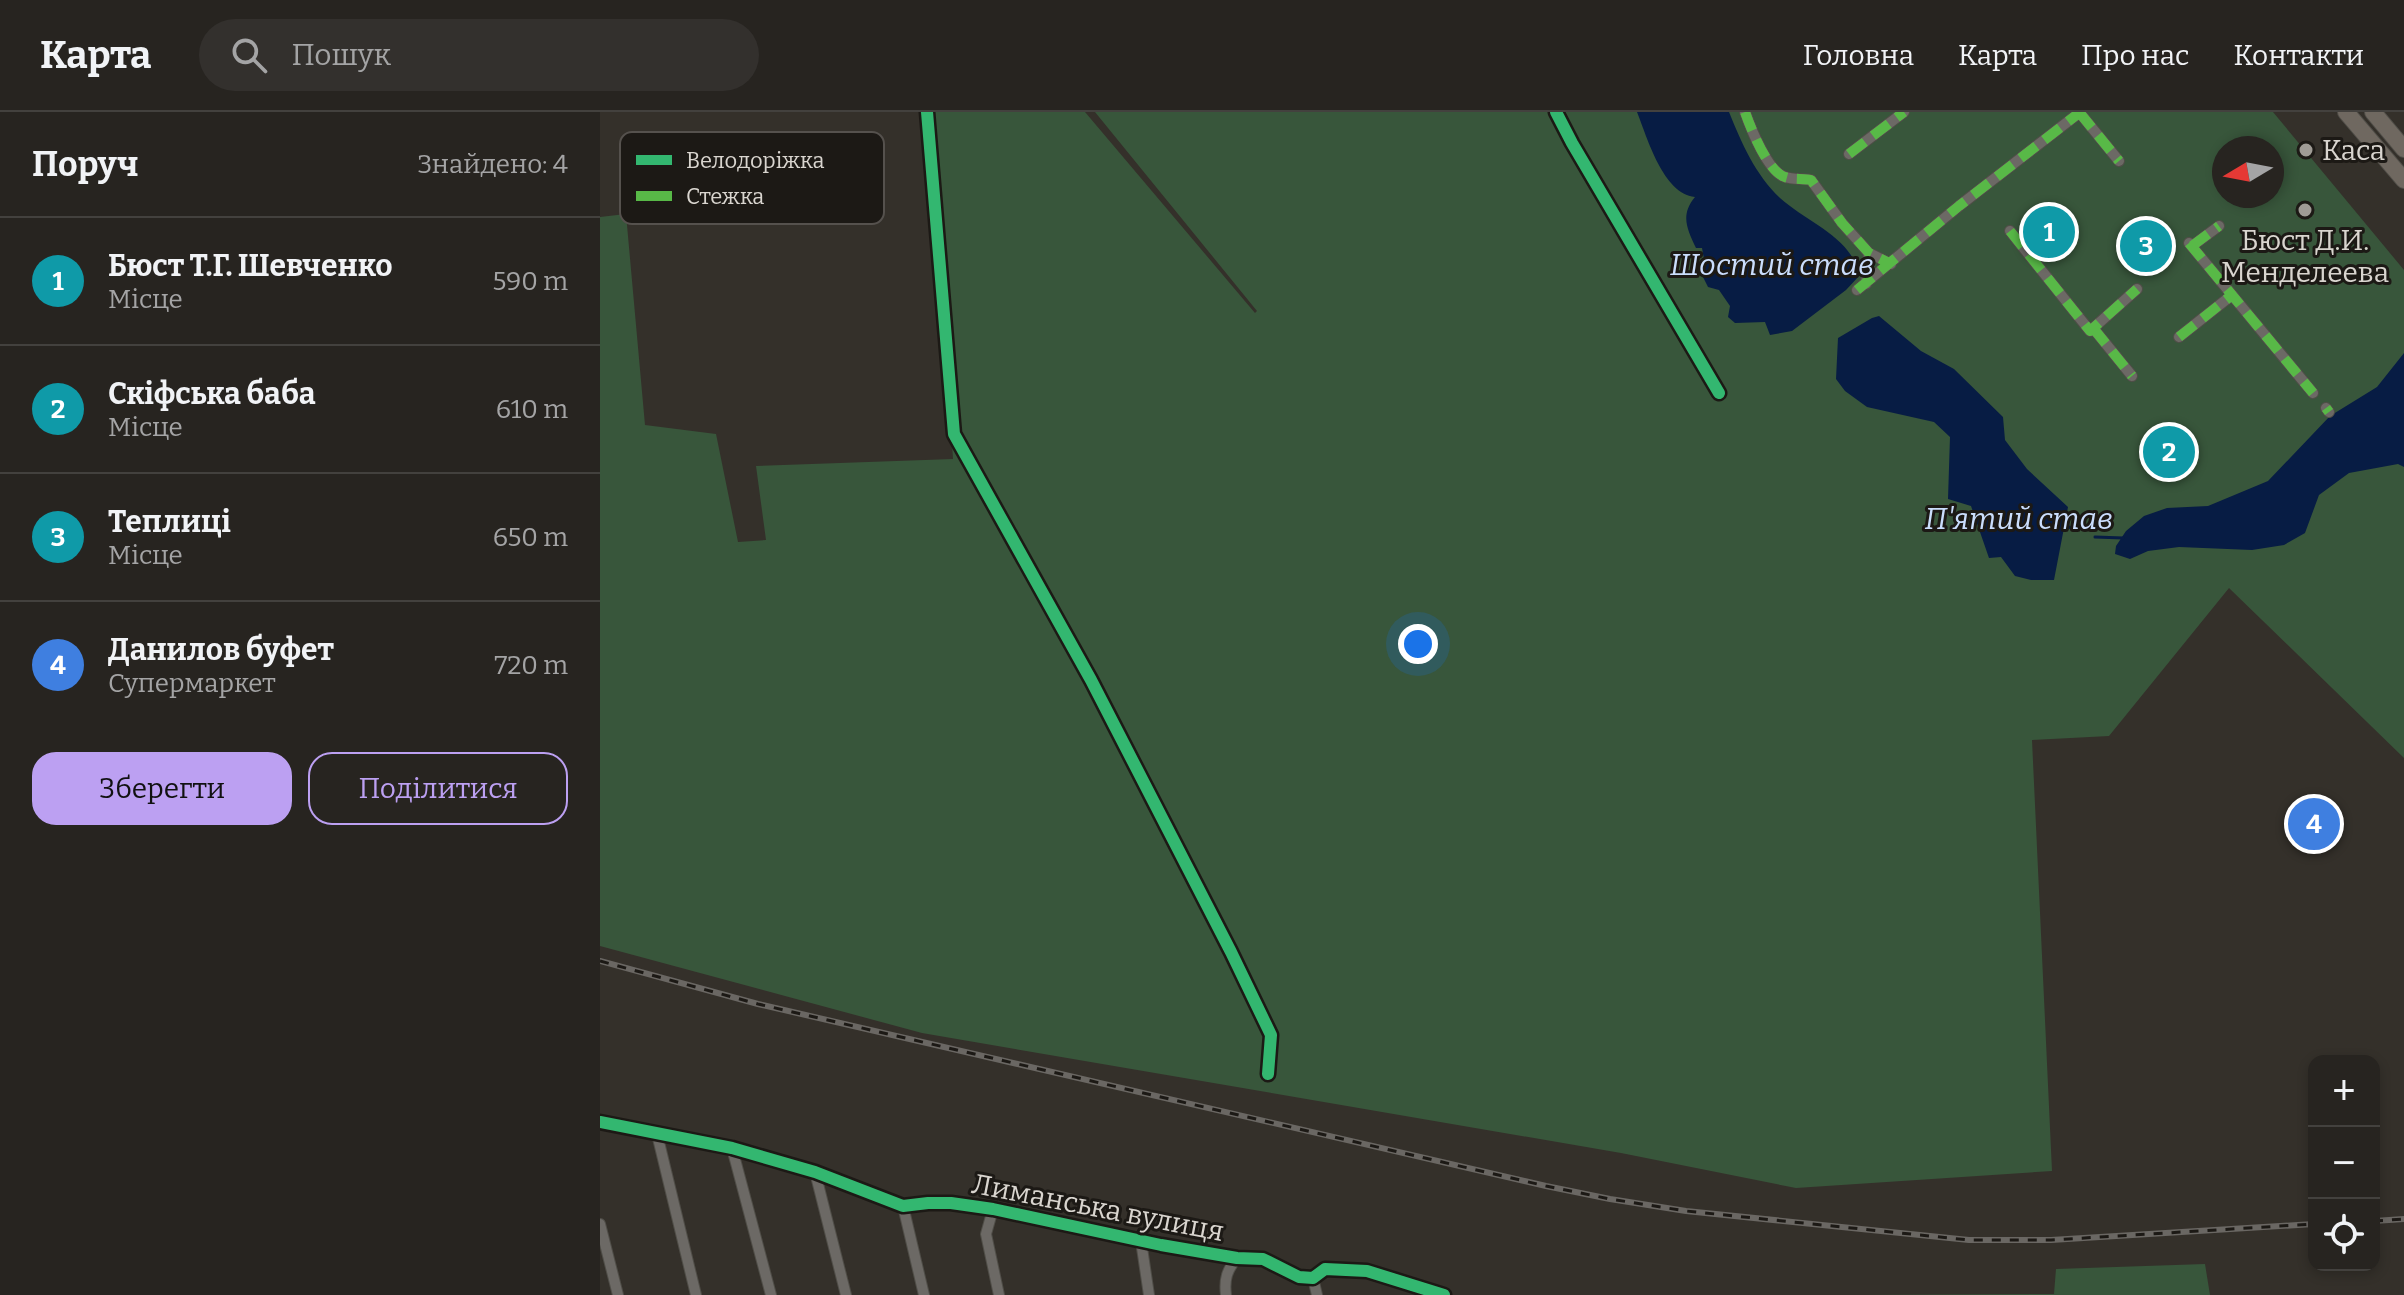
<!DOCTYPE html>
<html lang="uk">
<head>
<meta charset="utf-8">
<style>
  :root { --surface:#272420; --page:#33302d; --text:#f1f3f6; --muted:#a4a4a5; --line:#43413e; --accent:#bca0f2 }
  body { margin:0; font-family:Bitter,serif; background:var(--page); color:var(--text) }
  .controls { position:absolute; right:24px; bottom:24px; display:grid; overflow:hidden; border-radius:16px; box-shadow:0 4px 12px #0003 }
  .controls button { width:72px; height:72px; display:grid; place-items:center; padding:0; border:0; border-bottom:2px solid var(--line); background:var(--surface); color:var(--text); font:40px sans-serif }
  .compass { position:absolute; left:1612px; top:24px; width:72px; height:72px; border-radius:50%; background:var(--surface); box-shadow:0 4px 12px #0003; rotate:260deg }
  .you { position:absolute; left:818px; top:532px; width:28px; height:28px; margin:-20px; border:6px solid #fff; border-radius:50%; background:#1a73e8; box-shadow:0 0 0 12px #1a73e833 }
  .badge { display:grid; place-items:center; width:52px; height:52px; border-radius:50%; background:var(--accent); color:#fff; font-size:26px; font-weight:700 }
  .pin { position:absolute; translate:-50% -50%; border:4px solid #fff; box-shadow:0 2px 8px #0006 }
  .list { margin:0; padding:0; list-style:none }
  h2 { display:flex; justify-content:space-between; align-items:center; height:104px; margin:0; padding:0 32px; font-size:34px }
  h2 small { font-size:26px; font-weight:400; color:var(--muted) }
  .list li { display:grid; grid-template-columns:52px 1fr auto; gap:24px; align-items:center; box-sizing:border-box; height:128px; padding:0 32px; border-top:2px solid var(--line) }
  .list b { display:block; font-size:30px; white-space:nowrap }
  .list p { margin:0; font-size:26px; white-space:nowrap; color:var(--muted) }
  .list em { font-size:26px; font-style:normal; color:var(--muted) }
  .actions { display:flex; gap:16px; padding:24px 32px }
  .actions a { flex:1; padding:18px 0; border:2px solid var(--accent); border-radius:24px; text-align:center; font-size:28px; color:var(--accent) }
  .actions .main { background:var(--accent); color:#111 }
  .icon { flex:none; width:44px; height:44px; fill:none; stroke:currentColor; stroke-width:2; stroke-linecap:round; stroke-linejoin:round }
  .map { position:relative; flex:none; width:1804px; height:1183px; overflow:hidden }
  header { display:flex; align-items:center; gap:48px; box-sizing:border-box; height:112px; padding:0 40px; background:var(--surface); border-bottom:2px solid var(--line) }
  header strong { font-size:38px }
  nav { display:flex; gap:44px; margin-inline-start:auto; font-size:28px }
  .search { width:560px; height:72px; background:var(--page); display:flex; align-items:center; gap:20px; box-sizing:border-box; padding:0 28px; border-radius:44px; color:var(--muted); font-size:30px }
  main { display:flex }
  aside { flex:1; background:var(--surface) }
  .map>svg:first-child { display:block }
  .green { fill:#38563b; fill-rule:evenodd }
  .water { fill:#071c44 }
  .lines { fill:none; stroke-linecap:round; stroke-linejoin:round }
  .stream { stroke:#071c44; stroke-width:3 }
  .street-casing { stroke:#504e48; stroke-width:12 }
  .primary-casing { stroke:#504e48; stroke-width:18 }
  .street { stroke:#6c6965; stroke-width:10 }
  .primary { stroke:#6f6860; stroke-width:16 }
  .rail-casing { stroke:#6a6763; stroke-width:6 }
  .rail { stroke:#1c1915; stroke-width:3; stroke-dasharray:9; stroke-linecap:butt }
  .quiet { stroke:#58b947; stroke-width:10; stroke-dasharray:20 10; stroke-linecap:butt }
  .cycleway-casing { stroke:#1c1915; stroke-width:17 }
  .cycleway { stroke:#33b770; stroke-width:12 }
  .poi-dot { fill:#9f9b95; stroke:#1c1915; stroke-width:3 }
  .labels { text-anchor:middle; stroke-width:6; stroke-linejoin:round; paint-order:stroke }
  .poi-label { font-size:28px; fill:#d9d5cf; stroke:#1c1915; text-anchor:start }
  .street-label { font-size:28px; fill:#d9d5cf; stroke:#1c1915 }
  .water-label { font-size:30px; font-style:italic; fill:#caddfc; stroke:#1c1915 }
  .key { fill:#1c1915; stroke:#55514d; stroke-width:2 }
  .key-label { font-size:22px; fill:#d9d5cf }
</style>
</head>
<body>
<header>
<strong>Карта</strong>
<div class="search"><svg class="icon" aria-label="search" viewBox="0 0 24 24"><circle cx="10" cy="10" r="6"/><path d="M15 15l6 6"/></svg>Пошук</div>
<nav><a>Головна</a><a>Карта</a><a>Про нас</a><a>Контакти</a></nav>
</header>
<main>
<aside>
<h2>Поруч<small>Знайдено: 4</small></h2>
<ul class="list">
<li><span class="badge" style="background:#0f9aa8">1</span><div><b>Бюст Т.Г. Шевченко</b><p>Місце</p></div><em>590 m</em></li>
<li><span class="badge" style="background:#0f9aa8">2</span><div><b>Скіфська баба</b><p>Місце</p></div><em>610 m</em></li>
<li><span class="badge" style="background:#0f9aa8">3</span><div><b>Теплиці</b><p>Місце</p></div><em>650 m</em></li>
<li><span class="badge" style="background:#3f7fe0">4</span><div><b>Данилов буфет</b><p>Супермаркет</p></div><em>720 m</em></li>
</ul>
<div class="actions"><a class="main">Зберегти</a><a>Поділитися</a></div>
</aside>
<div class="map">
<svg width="1804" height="1183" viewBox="0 0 1804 1183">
  <rect width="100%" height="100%" fill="#34302a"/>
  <path class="green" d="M 332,0 L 485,0 L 655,201 L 657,199 L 495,0 L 1673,0 L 1804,158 L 1804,646 L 1629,476 L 1509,624 L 1432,628 L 1452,1059 L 1196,1076 L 1021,1041 L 322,921 L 0,834 L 0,105 L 26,102 L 45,313 L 116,322 L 138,430 L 166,428 L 156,354 L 353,347 ZM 1624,36 L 1672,36 L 1672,84 L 1624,84 Z
    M 1605,1152 L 1610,1183 L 1261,1183 L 1454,1182 L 1456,1157 Z"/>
  <path class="water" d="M 1037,0 L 1129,0 C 1142,32 1155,62 1180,86 C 1208,111 1250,124 1260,163 L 1246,178 L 1192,219 L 1170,223 L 1165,210 L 1135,211 L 1128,205 L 1130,194 L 1119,178 L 1108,175 L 1097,153 L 1104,147 L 1102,136 L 1096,136 C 1087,117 1080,103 1095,85 C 1063,82 1047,25 1037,0 Z
    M 1279,204 L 1321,239 L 1354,257 L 1403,305 L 1405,328 L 1427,357 L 1468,395 L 1454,468 L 1431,468 L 1415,464 L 1401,445 L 1389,446 L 1371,394 L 1348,387 L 1350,325 L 1334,310 L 1267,295 L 1245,279 L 1236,267 L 1238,226 L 1272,206 Z
    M 1804,241 L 1804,355 L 1798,352 L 1749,361 L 1719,383 L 1705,421 L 1684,433 L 1652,438 L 1579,435 L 1548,439 L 1530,447 L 1515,442 L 1516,434 L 1526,419 L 1544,404 L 1567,396 L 1608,394 L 1668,369 L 1730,304 L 1777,275 Z"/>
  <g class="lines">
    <path class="stream" d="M 1464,412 L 1474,418
      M 1495,425 L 1523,426"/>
    <g class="street-casing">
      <path id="street" d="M 327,0 L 354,322 L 491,568 L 631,840 L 671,923 L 668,962
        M 956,0 L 972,31 L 1119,281
        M 1145,0 C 1151,17 1168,60 1185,65 C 1193,68 1203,66 1211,68 L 1242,111 L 1269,141 L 1291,152
        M 1479,0 L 1519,49
        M 1249,42 L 1304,0
        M 1410,119 L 1490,219 L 1537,177
        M 1589,131 L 1713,281
        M 1592,134 L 1619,114
        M 1266,172 L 1269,141
        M 1257,178 L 1359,94 L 1479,1
        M 1493,216 L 1532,264
        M 1579,225 L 1632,183
        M 1726,296 L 1729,300
        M 0,1010 L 132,1036 L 215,1060 L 303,1094 L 328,1091 L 351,1091 L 393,1097 L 561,1133 L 637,1146 L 663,1147 L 699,1165 L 713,1166 L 725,1157 L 767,1159 L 844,1183
        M 57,1022 L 96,1183
        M 132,1036 L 171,1183
        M 215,1060 L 246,1183
        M 303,1094 L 324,1183
        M 393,1097 L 386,1122 L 399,1183
        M 0,1112 L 18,1183
        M 541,1129 L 549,1183
        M 713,1166 L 717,1183
        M 626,1183 C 624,1167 627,1158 637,1146"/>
    </g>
    <g class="primary-casing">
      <path id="primary" d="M 1746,0 L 1804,68
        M 1773,0 L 1804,37"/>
    </g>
    <use href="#street" class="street"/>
    <use href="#primary" class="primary"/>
    <g class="rail-casing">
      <path id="rail" d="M 0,849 L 158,892 L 946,1074 L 1010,1087 L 1086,1099 L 1369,1128 L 1451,1128 L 1714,1112
        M 1774,1109 L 1804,1107"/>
    </g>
    <use href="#rail" class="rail"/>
    <path class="quiet" d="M 1145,0 C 1151,17 1168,60 1185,65 C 1193,68 1203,66 1211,68 L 1242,111 L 1269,141 L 1291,152
      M 1479,0 L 1519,49
      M 1249,42 L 1304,0
      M 1410,119 L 1490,219 L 1537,177
      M 1589,131 L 1713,281
      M 1592,134 L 1619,114
      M 1257,178 L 1359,94 L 1479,1
      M 1493,216 L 1532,264
      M 1579,225 L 1632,183
      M 1726,296 L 1729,300"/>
    <g class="cycleway-casing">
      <path id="cycleway" d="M 327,0 L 354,322 L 491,568 L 631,840 L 671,923 L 668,962
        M 956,0 L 972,31 L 1119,281
        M 0,1010 L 132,1036 L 215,1060 L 303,1094 L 328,1091 L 351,1091 L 393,1097 L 561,1133 L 637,1146 L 663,1147 L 699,1165 L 713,1166 L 725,1157 L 767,1159 L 844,1183"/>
    </g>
    <use href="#cycleway" class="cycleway"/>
  </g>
  <g class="poi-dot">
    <circle cx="1706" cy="38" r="8"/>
    <circle cx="1705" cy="98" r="8"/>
  </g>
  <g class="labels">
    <g class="poi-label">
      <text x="1722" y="48">Каса</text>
      <text x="1705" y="138" text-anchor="middle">Бюст Д.И.<tspan x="1705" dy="32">Менделеева</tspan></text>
    </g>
    <g class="street-label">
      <text transform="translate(498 1095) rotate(11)" y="10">Лиманська вулиця</text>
    </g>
    <g class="water-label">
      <text x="1172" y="163">Шостий став</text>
      <text x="1419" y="417">П'ятий став</text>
    </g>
  </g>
  <rect x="20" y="20" width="264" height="92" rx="12" class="key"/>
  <rect x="36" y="43" width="36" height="10" fill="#33b770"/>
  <rect x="36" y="79" width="36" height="10" fill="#58b947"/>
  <g class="key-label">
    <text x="86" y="56">Велодоріжка</text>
    <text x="86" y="92">Стежка</text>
  </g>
</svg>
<div class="controls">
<button>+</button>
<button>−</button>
<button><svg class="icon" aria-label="locate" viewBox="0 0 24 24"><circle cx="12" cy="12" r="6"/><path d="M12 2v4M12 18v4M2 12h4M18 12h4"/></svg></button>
</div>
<svg class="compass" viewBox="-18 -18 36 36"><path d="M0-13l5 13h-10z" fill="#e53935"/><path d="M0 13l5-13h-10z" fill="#a4a4a5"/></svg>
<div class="you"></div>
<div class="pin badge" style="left:1449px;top:120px;background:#0f9aa8">1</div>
<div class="pin badge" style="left:1569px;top:340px;background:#0f9aa8">2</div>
<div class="pin badge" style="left:1546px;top:134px;background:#0f9aa8">3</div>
<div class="pin badge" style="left:1714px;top:712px;background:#3f7fe0">4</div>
</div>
</main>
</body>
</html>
